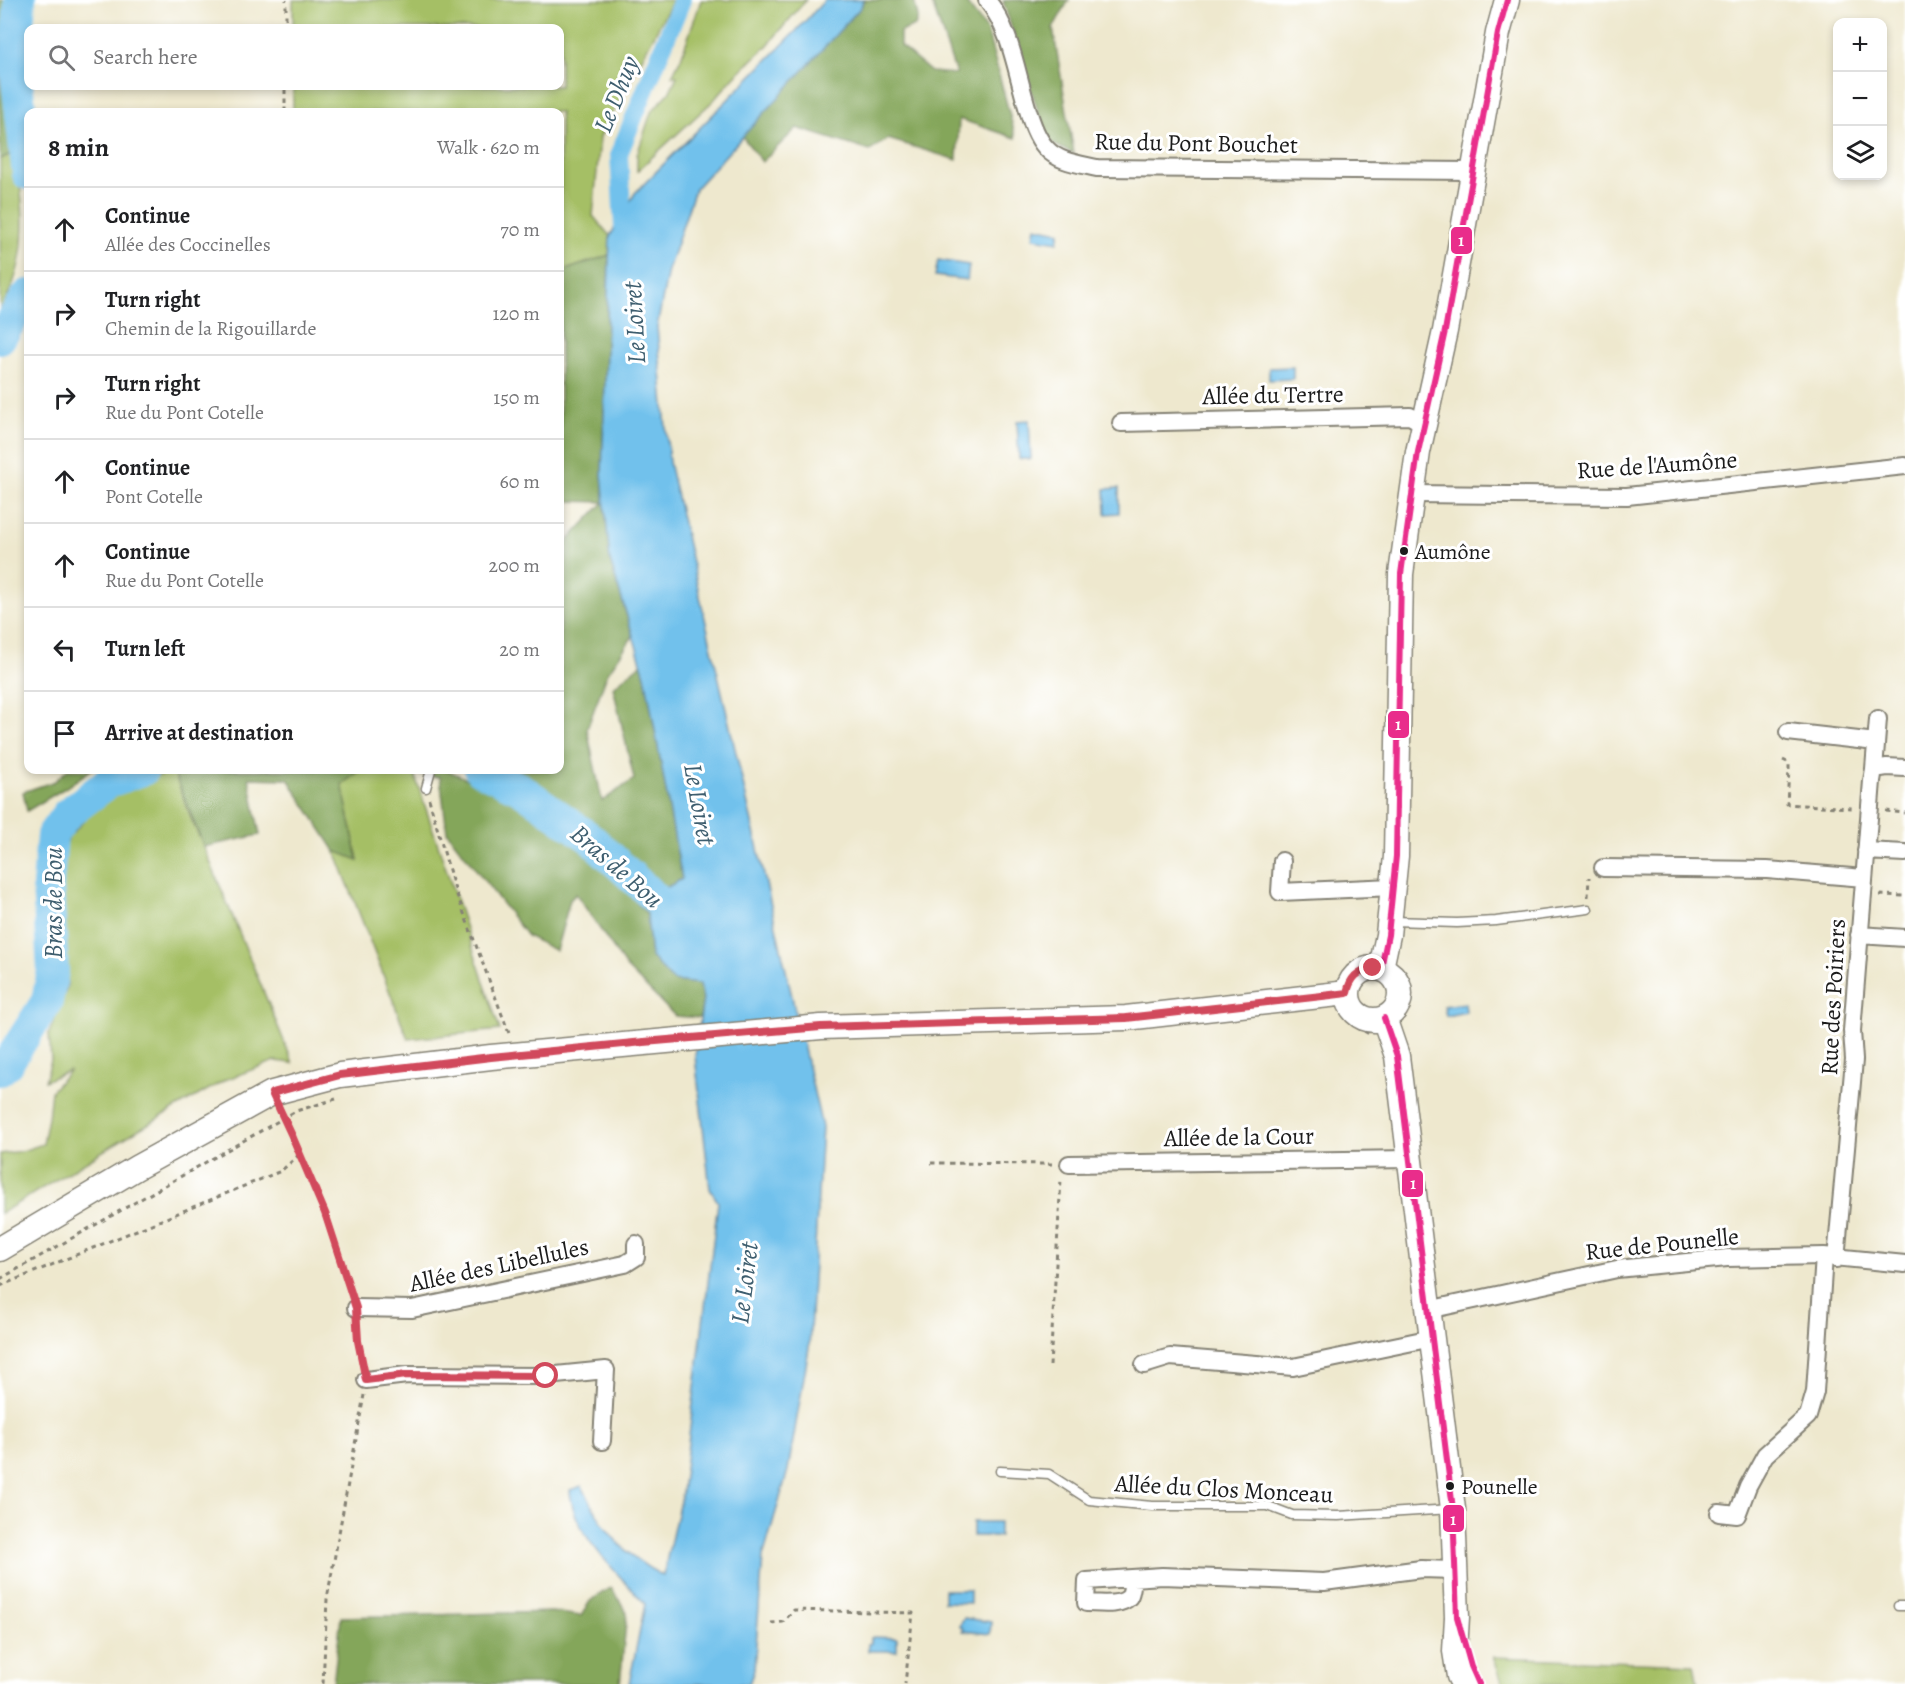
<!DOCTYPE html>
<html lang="en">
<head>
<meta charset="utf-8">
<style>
  :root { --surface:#fff; --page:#f2f2f2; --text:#202124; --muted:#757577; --line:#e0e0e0 }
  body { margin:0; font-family:Alegreya,serif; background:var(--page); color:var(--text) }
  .controls { position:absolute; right:18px; top:18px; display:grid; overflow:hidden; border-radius:12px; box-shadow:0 3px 9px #0003 }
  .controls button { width:54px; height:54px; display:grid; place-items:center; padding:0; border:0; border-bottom:2px solid var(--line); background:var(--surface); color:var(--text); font:30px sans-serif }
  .stop { position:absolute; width:18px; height:18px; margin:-14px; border:4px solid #d1495b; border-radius:50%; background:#fff }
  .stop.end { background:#d1495b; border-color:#fff; box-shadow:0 2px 6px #0008 }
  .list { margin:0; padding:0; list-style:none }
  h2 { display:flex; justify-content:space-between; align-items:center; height:78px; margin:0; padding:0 24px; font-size:26px }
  h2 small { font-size:20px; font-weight:400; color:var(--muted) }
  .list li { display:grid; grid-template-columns:39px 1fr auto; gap:18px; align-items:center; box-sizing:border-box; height:84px; padding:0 24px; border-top:2px solid var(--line) }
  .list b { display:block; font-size:22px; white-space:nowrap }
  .list p { margin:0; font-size:20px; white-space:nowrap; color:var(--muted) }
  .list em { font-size:20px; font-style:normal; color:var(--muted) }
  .icon { flex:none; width:33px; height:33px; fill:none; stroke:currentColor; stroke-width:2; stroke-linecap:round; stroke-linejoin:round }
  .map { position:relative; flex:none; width:1905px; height:1684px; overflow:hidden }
  .search { position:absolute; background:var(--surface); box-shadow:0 3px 9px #0003; left:24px; top:24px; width:540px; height:66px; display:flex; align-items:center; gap:15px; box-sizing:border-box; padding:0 21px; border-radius:12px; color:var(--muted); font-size:22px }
  .panel { position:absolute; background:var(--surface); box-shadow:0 3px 9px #0003; left:24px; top:108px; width:540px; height:666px; border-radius:12px }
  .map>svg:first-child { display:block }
  .green { fill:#a5bf65; stroke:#606e40; stroke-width:1.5 }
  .forest { fill:#84a65a; stroke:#50613b; stroke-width:1.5 }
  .water { fill:#71c1ec; stroke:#466e84; stroke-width:1.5 }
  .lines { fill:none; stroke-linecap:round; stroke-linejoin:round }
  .stream { stroke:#71c1ec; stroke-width:5 }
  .canal { stroke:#71c1ec; stroke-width:18 }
  .river { stroke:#71c1ec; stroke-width:32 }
  .lane-casing { stroke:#858275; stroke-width:11 }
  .street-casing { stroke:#858275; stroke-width:20 }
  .secondary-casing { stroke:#858275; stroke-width:27 }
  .path { stroke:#858275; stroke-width:3; stroke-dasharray:4.5 4.5; stroke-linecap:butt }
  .lane { stroke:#fff; stroke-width:8 }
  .street { stroke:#fff; stroke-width:16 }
  .secondary { stroke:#fff; stroke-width:24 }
  .bus-1-casing { stroke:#fff; stroke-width:10 }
  .bus-1 { stroke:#e92d8b; stroke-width:6 }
  .route { stroke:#d1495b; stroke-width:8 }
  .bus-dot { fill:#1c1c1c; stroke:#fff; stroke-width:2 }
  .labels { text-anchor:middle; stroke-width:6; stroke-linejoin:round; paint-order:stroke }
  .bus-label { font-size:22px; fill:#1c1c1c; stroke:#fff; text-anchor:start }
  .street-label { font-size:24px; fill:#1c1c1c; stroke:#fff }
  .water-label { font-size:26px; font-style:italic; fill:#3e5e6f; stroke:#fff }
  .line-badge { stroke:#fff; stroke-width:2 }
  .badge-label { font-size:16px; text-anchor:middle; font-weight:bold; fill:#fff }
</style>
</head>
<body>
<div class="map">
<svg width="1905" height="1684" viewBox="0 0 1905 1684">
  <rect width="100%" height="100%" fill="#fff"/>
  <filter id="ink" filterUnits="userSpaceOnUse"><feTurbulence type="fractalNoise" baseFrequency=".0167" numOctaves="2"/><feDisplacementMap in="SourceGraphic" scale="12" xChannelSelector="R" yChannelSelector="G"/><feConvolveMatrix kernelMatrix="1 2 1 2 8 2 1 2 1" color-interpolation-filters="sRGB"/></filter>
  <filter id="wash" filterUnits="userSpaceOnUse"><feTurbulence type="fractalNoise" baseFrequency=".008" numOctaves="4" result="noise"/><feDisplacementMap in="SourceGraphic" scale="24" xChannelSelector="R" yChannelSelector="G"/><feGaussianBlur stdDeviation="1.35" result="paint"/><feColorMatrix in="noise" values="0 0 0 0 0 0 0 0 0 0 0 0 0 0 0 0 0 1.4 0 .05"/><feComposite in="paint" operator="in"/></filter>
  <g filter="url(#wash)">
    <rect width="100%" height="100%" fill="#eee8ce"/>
    <path class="green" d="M 293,0 L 673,0 L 600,137 L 593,216 L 610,236 L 609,255 L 560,272 L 560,112 L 293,112 L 293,86 L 560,86 L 560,28 L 293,28 Z
      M 701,0 L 806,0 L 767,46 L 735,76 L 713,101 L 637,171 L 637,155 L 651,112 L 669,93 L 677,76 L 672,76 L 681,58 Z
      M 16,152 C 22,193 29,241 14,281 C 11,291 5,301 0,310 L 0,159 Z
      M 173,770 L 192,821 L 204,847 L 293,1063 L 275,1061 L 225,1080 L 136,1131 L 0,1214 L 0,1154 L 22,1151 L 43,1144 L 48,1118 L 51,1091 L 70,1070 L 45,1081 L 51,1060 L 49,1033 L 67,987 L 67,952 L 61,929 L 58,890 L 61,856 L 69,837 L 88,816 L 110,796 Z
      M 361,770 L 383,770 L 414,773 L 500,1030 L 408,1039 L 335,851 L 358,859 L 342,784 Z
      M 1493,1657 L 1694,1664 L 1698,1684 L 1503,1684 Z"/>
    <path class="forest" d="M 0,0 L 13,0 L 12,11 L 5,39 L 4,59 L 16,152 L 0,159 Z
      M 863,0 L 914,0 L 918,17 L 915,26 L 900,32 L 900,46 L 931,72 L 956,74 L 931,0 L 965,1 L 987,30 L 1016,138 L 959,119 L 957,160 L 888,139 L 870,151 L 797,128 L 762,162 L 742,136 L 861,7 Z
      M 1015,0 L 1069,0 L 1053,28 L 1074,154 L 1055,145 L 1046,137 L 1003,1 Z
      M 609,255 L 602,474 L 610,560 L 633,636 L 607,674 L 587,729 L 602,801 L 634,779 L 613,687 L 642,663 L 645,675 L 682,879 L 662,890 L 589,822 L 504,770 L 560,770 L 560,549 L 604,502 L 560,501 L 560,272 Z
      M 67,770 L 91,770 L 65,788 L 27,811 L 23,792 L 55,781 Z
      M 173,770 L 361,770 L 342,784 L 358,860 L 335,851 L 288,779 L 249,778 L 260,835 L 204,847 Z
      M 383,770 L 447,770 L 533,808 L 621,885 L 647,914 L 651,957 L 673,981 L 700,984 L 703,999 L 700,1018 L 675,1016 L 626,967 L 576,894 L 570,900 L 556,951 L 527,936 L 447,832 L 440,777 Z
      M 611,1587 L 627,1613 L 620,1684 L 333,1684 L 341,1617 L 552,1612 L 581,1616 L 590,1601 Z"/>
    <path class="water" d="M 825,0 L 863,0 L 861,7 L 695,189 L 668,270 L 657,327 L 669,462 L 822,1127 L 809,1348 L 788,1470 L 763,1557 L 754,1670 L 749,1684 L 629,1684 L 645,1604 C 618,1572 572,1535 570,1490 L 582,1486 C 602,1528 621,1554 663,1576 L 682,1492 L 718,1202 L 710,1189 L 695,1056 L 703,999 L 700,984 L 673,981 L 651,957 L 647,914 L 662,890 L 682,879 L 645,675 L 610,560 L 602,474 L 610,236 L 635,193 L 796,31 Z
      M 1035,227 L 1060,232 L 1058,242 L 1033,238 Z
      M 938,260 L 969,265 L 967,280 L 935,276 Z
      M 1293,367 L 1293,379 L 1269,380 L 1269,368 Z
      M 1029,420 L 1031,459 L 1019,459 L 1017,421 Z
      M 1119,488 L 1119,513 L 1106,514 L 1105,489 Z
      M 1465,1003 L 1466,1012 L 1446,1016 L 1444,1006 Z
      M 973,1522 L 999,1522 L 999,1536 L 973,1536 Z
      M 944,1590 L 970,1590 L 970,1603 L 944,1602 Z
      M 964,1618 L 991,1622 L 990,1634 L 962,1631 L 963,1628 L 959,1625 Z
      M 871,1637 L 897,1638 L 897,1651 L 868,1651 L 868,1644 L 871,1643 Z"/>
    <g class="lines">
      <path class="stream" d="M 0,1074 L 7,1064"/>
      <path class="canal" d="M 628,236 L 623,227 L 619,154 L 682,0"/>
      <path class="river" d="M 20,0 L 15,65 L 28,174
        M 0,338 L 28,295
        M 480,770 L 521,789 L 590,838 L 670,912 L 686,931
        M 0,1070 L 7,1064 L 47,1001 L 53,971 L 48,885 L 52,835 L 67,814 L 109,782 L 143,770"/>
    </g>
  </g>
  <g filter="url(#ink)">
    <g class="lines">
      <g class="lane-casing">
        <path id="lane" d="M 426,788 L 431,770
          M 1392,921 L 1457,923 L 1496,921 L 1588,909
          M 1000,1471 L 1049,1474 L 1089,1500 L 1152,1506 L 1268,1506 L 1292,1515 L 1338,1516 L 1452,1509
          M 1898,1606 L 1905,1606"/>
      </g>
      <g class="street-casing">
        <path id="street" d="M 987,0 C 1011,30 1016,71 1027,107 C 1031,121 1036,137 1046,148 C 1058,162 1080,164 1097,168 L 1474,171
          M 1121,423 L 1410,416 L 1424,424
          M 1411,494 L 1627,496 L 1905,466
          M 1788,732 L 1876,742
          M 1874,769 L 1878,719
          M 1866,851 L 1905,853
          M 1282,861 L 1280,892 L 1393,887
          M 1603,868 L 1767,870 L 1864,878
          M 1859,935 L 1905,938
          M 1069,1164 L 1409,1159
          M 1836,1259 L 1854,1060 L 1852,1031 L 1872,781 L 1874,769 L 1887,767 L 1905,768
          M 356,1308 L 412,1309 L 625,1264 L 636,1257 L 636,1244
          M 1428,1310 L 1617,1269 L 1727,1258 L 1824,1256 L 1905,1264
          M 1144,1365 L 1170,1357 L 1293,1367 L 1432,1338
          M 366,1380 L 407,1375 L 546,1376 L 606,1370 L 602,1441
          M 1719,1513 L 1737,1515 L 1748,1486 L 1765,1455 L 1808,1416 L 1815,1392 L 1824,1256
          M 1133,1578 C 1132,1584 1132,1593 1129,1597 C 1121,1607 1097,1603 1086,1603 L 1087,1581 L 1162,1576 L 1324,1582 L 1421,1569 L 1454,1570"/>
      </g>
      <g class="secondary-casing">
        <path id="secondary" d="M1348 994a26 26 0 1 1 52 0a26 26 0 1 1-52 0Z
          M 1381,968 L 1388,935 L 1396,856 L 1401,574 L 1418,452 L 1445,331 L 1498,33 L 1507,0
          M 1384,1018 L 1397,1056 L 1453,1509 L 1457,1617 L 1455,1651 L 1459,1676 L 1463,1684
          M 0,1249 L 136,1168 L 272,1093 L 340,1075 L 491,1057 L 821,1027 L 1126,1018 L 1347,993"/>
      </g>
      <path class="path" d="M 286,28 L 286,0
        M 285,112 L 285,86
        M 23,669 L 28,669
        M 1783,760 L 1789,763 L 1789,769 L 1787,804 L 1852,808
        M 429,799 L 453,884 L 510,1036
        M 1886,811 L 1905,813
        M 1880,895 L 1905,896
        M 1588,897 L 1589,877
        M 1342,974 L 1347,967 L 1362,957
        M 1401,975 L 1407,997 L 1403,1012
        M 1344,1014 L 1355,1026 L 1369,1034
        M 280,1111 L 325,1213 L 351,1294
        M 931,1163 L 1052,1164
        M 0,1279 L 296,1111 L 336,1099
        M 0,1286 L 281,1171 L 300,1154
        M 357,1324 L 358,1341 L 363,1365
        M 1050,1366 L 1061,1179
        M 771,1623 L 783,1622 L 794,1610 L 913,1613 L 905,1684
        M 323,1684 L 327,1599 L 364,1395"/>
      <use href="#lane" class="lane"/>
      <use href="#street" class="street"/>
      <use href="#secondary" class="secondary"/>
      <g class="bus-1-casing">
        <path id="bus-1" d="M 1381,968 L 1388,935 L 1396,856 L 1401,574 L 1418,452 L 1445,331 L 1498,33 L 1507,0
          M 1384,1018 L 1397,1056 L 1453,1509 L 1457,1617 L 1471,1666 L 1479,1684"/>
      </g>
      <use href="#bus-1" class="bus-1"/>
    </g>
  </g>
  <g class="lines" filter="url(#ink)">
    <path class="route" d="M 546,1376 L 407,1375 L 366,1380 L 358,1341 L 356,1308 L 325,1213 L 293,1138 L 272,1093 L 340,1075 L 491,1057 L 644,1042 L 821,1027 L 1126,1018 L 1331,995 L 1347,993 C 1350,978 1358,970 1373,968"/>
  </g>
  <g class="bus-dot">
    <circle cx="1404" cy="551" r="5"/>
    <circle cx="1450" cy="1486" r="5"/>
  </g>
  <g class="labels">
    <g class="bus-label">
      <text x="1415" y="559">Aumône</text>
      <text x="1461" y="1494">Pounelle</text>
    </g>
    <g class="street-label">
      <text transform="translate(1196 143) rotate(1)" y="8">Rue du Pont Bouchet</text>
      <text transform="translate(1273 395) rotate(-1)" y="8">Allée du Tertre</text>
      <text transform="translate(1657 465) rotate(-4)" y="8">Rue de l'Aumône</text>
      <text transform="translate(1833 997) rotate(-87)" y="8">Rue des Poiriers</text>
      <text transform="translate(1239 1137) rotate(-1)" y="8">Allée de la Cour</text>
      <text transform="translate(1662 1244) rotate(-6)" y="8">Rue de Pounelle</text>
      <text transform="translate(499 1265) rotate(-12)" y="8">Allée des Libellules</text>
      <text transform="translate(1224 1489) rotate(3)" y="8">Allée du Clos Monceau</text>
    </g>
    <g class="water-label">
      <text transform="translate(616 94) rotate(-68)" y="9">Le Dhuy</text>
      <text transform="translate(634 323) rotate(-93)" y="9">Le Loiret</text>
      <text transform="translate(700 804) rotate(80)" y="9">Le Loiret</text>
      <text transform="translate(617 866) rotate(41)" y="9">Bras de Bou</text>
      <text transform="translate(53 903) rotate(-90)" y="9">Bras de Bou</text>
      <text transform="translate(744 1283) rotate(-83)" y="9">Le Loiret</text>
    </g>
  </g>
  <g class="line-badge">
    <rect x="1450" y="226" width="23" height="29" rx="6" fill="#e92d8b"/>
    <rect x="1387" y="710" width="23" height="29" rx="6" fill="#e92d8b"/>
    <rect x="1401" y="1169" width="23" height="29" rx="6" fill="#e92d8b"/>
    <rect x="1442" y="1504" width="23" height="29" rx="6" fill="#e92d8b"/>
  </g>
  <g class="badge-label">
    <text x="1461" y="246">1</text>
    <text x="1398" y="730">1</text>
    <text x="1413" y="1189">1</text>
    <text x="1453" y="1525">1</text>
  </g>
</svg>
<div class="controls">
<button>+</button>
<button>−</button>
<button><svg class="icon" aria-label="layers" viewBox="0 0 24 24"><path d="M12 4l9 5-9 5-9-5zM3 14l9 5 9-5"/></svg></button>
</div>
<div class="stop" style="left:546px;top:1376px"></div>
<div class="stop end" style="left:1373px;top:968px"></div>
<div class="search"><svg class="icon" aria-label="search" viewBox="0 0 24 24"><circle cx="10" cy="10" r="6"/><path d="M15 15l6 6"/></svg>Search here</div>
<section class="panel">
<h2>8 min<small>Walk · 620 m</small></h2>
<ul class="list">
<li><svg class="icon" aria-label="ahead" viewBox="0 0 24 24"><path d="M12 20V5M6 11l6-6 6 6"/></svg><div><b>Continue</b><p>Allée des Coccinelles</p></div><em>70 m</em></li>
<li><svg class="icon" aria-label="right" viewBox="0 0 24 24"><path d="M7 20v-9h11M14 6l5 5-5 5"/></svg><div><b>Turn right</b><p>Chemin de la Rigouillarde</p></div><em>120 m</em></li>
<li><svg class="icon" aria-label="right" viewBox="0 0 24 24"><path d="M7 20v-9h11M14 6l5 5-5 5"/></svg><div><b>Turn right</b><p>Rue du Pont Cotelle</p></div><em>150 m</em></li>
<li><svg class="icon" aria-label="ahead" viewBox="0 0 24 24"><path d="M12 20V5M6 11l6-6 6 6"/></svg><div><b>Continue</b><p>Pont Cotelle</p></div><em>60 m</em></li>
<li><svg class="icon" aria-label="ahead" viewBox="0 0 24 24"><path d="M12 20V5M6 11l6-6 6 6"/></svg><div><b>Continue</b><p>Rue du Pont Cotelle</p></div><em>200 m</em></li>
<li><svg class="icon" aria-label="left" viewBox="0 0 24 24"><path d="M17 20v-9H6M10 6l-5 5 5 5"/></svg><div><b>Turn left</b></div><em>20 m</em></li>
<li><svg class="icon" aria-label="arrive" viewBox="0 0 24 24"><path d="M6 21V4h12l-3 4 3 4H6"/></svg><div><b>Arrive at destination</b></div></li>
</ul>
</section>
</div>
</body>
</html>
